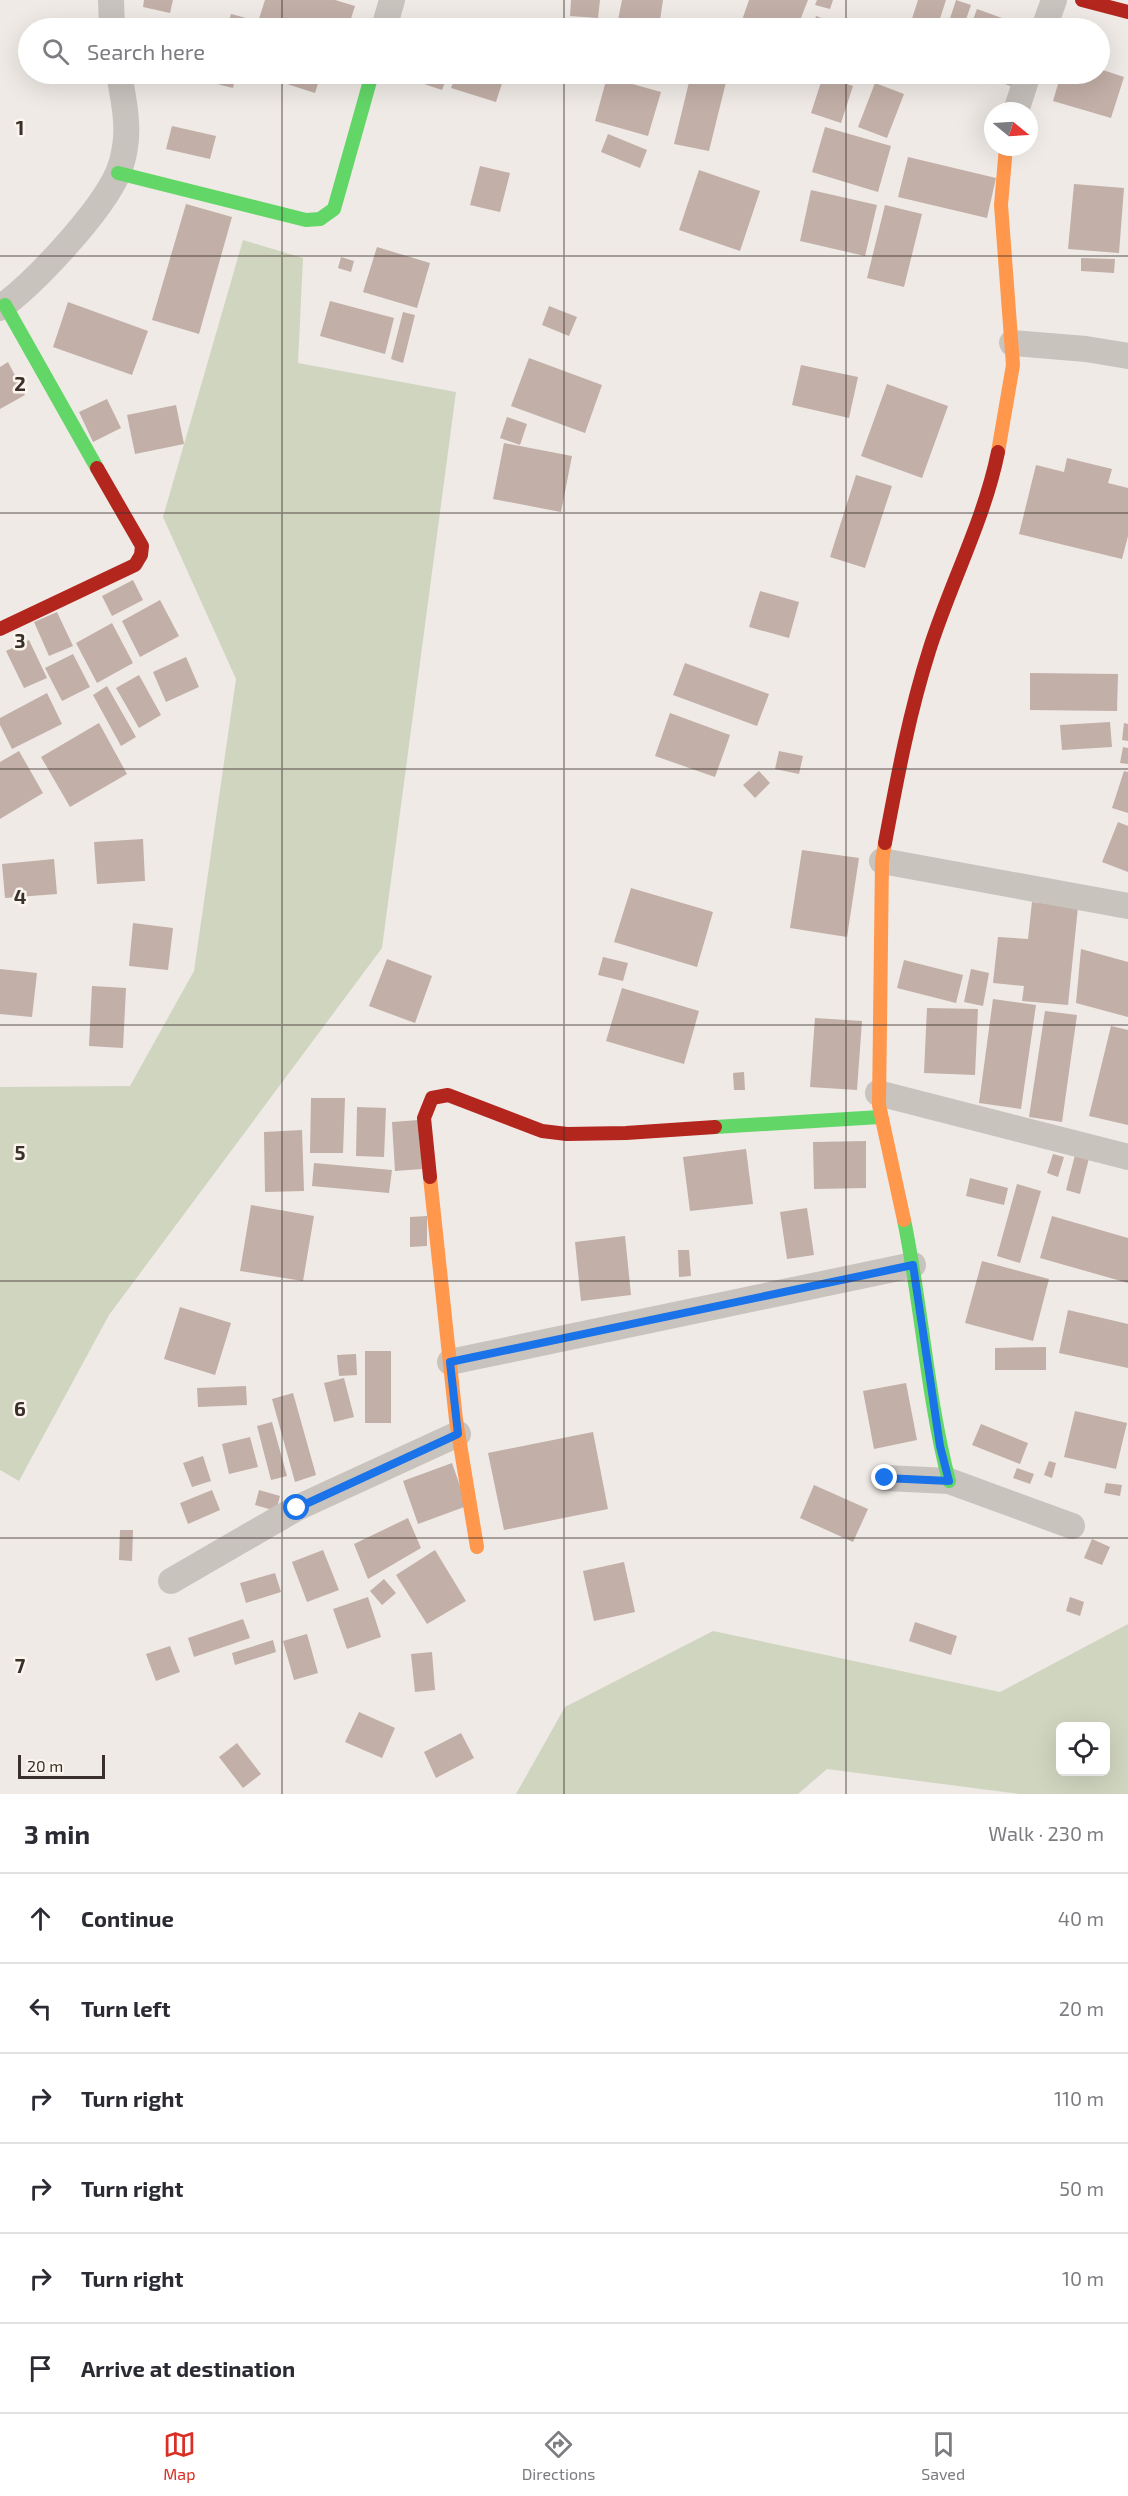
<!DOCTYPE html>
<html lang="en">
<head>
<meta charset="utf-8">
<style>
  :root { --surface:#fff; --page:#f7f7f7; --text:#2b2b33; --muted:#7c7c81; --line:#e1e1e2; --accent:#d93025 }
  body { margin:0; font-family:"Exo 2",sans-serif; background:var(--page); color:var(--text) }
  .controls { position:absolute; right:18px; bottom:18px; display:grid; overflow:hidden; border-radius:9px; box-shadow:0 6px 24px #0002 }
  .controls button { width:54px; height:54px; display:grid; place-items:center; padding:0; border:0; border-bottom:2px solid var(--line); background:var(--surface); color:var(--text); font:30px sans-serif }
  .compass { position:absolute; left:984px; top:102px; width:54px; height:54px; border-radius:50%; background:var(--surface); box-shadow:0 6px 24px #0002; rotate:108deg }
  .scale { position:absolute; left:18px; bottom:15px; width:87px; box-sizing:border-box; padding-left:6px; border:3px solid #3a302b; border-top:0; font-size:16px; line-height:21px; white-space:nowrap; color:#3a302b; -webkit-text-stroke:4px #fbf5ee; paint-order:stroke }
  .stop { position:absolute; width:18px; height:18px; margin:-14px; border:4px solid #1a73e8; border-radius:50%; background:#fff }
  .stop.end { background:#1a73e8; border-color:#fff; box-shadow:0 2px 6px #0008 }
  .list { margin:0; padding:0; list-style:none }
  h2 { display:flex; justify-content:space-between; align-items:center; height:78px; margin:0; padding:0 24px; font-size:26px }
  h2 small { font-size:20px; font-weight:400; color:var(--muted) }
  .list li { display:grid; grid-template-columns:39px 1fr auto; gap:18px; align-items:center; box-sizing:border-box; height:90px; padding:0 24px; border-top:2px solid var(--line) }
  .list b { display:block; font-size:22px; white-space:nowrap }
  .list em { font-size:20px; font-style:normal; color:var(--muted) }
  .icon { flex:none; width:33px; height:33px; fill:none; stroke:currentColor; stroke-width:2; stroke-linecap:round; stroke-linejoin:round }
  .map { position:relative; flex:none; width:1128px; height:1794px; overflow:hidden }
  .search { position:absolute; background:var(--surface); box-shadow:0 6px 24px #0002; left:18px; right:18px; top:18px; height:66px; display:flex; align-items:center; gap:15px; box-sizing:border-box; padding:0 21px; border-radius:33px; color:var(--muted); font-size:22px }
  .sheet { height:618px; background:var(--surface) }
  nav { display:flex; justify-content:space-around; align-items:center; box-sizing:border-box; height:84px; border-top:2px solid var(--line); background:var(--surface); font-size:16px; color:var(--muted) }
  nav a { display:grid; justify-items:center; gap:3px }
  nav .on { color:var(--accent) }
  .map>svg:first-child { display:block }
  .green { fill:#d0d5c0; fill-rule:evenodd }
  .building { fill:#c2afa7 }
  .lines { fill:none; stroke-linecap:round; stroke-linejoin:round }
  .street { stroke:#c9c3be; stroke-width:26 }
  .fast { stroke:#63d668; stroke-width:14 }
  .slow { stroke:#ff974d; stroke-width:14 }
  .jam { stroke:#b3261e; stroke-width:14 }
  .route { stroke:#1a73e8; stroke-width:8 }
  .grid { fill:none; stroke:#3a302b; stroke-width:1.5; stroke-opacity:0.55 }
  .grid-label { font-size:20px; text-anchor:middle; font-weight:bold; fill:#3a302b; stroke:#fbf5ee; stroke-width:5; stroke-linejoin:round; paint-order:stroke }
</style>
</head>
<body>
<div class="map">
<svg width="1128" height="1794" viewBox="0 0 1128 1794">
  <rect width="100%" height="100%" fill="#efeae5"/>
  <path class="green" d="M 243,240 L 303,258 L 298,363 L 456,392 L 382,948 L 109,1315 L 19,1481 L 0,1470 L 0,1087 L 130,1086 L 194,971 L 236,679 L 163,517 Z
    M 1128,1624 L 1128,1794 L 1019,1794 L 827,1769 L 798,1794 L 516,1794 L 565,1707 L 713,1631 L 1000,1692 ZM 1060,1726 L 1106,1726 L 1106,1772 L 1060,1772 Z"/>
  <path class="building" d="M 144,0 L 173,0 L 170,13 L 143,7 Z
    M 265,0 L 335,0 L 355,6 L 348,28 L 256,28 Z
    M 571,0 L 600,0 L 598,18 L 570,16 Z
    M 622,0 L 663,0 L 659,27 L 618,20 Z
    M 749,0 L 808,0 L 797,28 L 746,28 L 740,26 Z
    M 817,0 L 833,0 L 830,9 L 815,5 Z
    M 918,0 L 946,0 L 937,28 L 909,28 Z
    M 956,0 L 971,5 L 963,28 L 947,28 Z
    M 977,9 L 1030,28 L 970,28 Z
    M 231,14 L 250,19 L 248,28 L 227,28 Z
    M 816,16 L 849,28 L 812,28 Z
    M 212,20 L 212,28 L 151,28 L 151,24 Z
    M 1100,69 L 1124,77 L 1111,118 L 1053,101 L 1061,74 L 1100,74 Z
    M 154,74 L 236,74 L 233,88 L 213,83 L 215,76 L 154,79 Z
    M 259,74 L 321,74 L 315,93 L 259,75 Z
    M 401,74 L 448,74 L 442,90 L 400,76 Z
    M 456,74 L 505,74 L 496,102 L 451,88 Z
    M 691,74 L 728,74 L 709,151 L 674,144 Z
    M 836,74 L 865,74 L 862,83 Z
    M 978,74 L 1018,74 L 1013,87 Z
    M 823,76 L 853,86 L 841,123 L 811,113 Z
    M 607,77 L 661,92 L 648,136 L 595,121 Z
    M 875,83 L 904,94 L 887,138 L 858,127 Z
    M 172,126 L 216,136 L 210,159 L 166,149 Z
    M 825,127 L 891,146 L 878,192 L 812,172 Z
    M 608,134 L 647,150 L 640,168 L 601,152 Z
    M 908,157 L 996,178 L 987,218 L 898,197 Z
    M 480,166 L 510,173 L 500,212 L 470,205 Z
    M 699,170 L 760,191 L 740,251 L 679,230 Z
    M 1074,184 L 1124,188 L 1119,253 L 1068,249 Z
    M 811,190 L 877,205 L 865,256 L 800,241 Z
    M 186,204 L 232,217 L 199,334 L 152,320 Z
    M 885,205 L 922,214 L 904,287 L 867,278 Z
    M 377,247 L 430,263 L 417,308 L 363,292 Z
    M 341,257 L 354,261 L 351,272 L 338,268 Z
    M 1081,258 L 1115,259 L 1114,273 L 1081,271 Z
    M 330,301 L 394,318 L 385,354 L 320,336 Z
    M 68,302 L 148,331 L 132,375 L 53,347 Z
    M 549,306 L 577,317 L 569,336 L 542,325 Z
    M 403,312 L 415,315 L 403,363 L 391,359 Z
    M 529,358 L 602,385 L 585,433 L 511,406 Z
    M 8,362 L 25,395 L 0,409 L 0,367 Z
    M 801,365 L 858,377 L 849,418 L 792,405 Z
    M 887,384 L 948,406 L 922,478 L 861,456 Z
    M 107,399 L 121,428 L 93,442 L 79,412 Z
    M 176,405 L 184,444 L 135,454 L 127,415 Z
    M 507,417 L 527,424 L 520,445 L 500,438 Z
    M 504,443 L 572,456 L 561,512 L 493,499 Z
    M 1067,458 L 1112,469 L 1108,483 L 1128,488 L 1128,536 L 1122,559 L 1019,534 L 1036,465 L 1064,472 Z
    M 856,475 L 892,486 L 865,568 L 830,557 Z
    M 133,580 L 143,600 L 112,616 L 102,596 Z
    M 760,591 L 799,602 L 789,638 L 749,627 Z
    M 160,600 L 179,636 L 140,657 L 122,621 Z
    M 57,612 L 73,646 L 49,656 L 34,622 Z
    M 112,623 L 133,663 L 97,683 L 76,643 Z
    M 29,640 L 47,678 L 24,688 L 6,651 Z
    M 73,654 L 90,687 L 62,701 L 45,668 Z
    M 186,657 L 199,687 L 166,702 L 153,672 Z
    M 685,663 L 769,694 L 757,726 L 673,695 Z
    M 1030,673 L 1118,674 L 1117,711 L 1030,710 Z
    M 139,675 L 161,715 L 139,728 L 116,688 Z
    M 107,686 L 136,737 L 121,746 L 93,695 Z
    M 47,693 L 62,724 L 12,749 L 0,725 L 0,718 Z
    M 670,713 L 730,735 L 715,777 L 655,756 Z
    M 1110,722 L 1112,747 L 1062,750 L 1060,725 Z
    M 99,723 L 127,774 L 70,807 L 41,757 Z
    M 1124,723 L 1128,724 L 1128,741 L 1122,740 Z
    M 1123,747 L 1128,748 L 1128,764 L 1120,763 Z
    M 19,751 L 43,793 L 0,819 L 0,762 Z
    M 779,751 L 803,756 L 799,774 L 775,769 Z
    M 759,771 L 770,783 L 755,798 L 743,785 Z
    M 1124,771 L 1128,772 L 1128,813 L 1112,808 Z
    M 1118,822 L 1128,826 L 1128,872 L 1102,862 Z
    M 143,839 L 145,881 L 97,884 L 94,842 Z
    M 802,850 L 859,858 L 847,937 L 790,928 Z
    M 54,859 L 57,894 L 5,898 L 2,864 Z
    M 631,888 L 713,912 L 697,967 L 614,942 Z
    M 1032,902 L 1078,907 L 1068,1005 L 1022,1001 L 1024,986 L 993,983 L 998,937 L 1028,939 Z
    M 133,923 L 173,928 L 168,970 L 129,966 Z
    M 1081,949 L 1128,962 L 1128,1017 L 1076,1003 Z
    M 603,957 L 628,963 L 623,981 L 598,975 Z
    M 387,959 L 432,976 L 415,1023 L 369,1006 Z
    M 904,960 L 963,975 L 956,1003 L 897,988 Z
    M 0,969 L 37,973 L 32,1017 L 0,1014 Z
    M 971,969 L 989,973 L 983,1006 L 964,1002 Z
    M 92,986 L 126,988 L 123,1048 L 89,1046 Z
    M 622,988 L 699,1011 L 684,1064 L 606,1041 Z
    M 993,999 L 1036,1005 L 1021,1109 L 979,1103 Z
    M 927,1008 L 978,1009 L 975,1075 L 924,1073 Z
    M 1045,1011 L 1077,1015 L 1062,1122 L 1029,1117 Z
    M 815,1018 L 862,1021 L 857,1090 L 810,1087 Z
    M 1111,1026 L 1128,1030 L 1128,1125 L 1089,1116 Z
    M 744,1072 L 745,1090 L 734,1090 L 733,1073 Z
    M 311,1098 L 345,1098 L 343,1153 L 310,1153 Z
    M 357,1107 L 386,1108 L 384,1157 L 356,1156 Z
    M 419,1120 L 422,1169 L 395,1171 L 392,1122 Z
    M 302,1130 L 304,1191 L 265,1192 L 264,1132 Z
    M 866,1141 L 866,1188 L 814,1189 L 813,1142 Z
    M 746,1149 L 753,1204 L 690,1211 L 683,1157 Z
    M 1053,1154 L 1064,1157 L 1058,1177 L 1047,1173 Z
    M 1075,1155 L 1089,1158 L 1080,1194 L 1066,1190 Z
    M 314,1163 L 392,1170 L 389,1193 L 312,1186 Z
    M 970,1178 L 1008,1188 L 1004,1205 L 966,1196 Z
    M 1017,1184 L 1041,1191 L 1020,1263 L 997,1256 Z
    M 251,1205 L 314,1216 L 303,1281 L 240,1271 Z
    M 807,1208 L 814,1255 L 787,1259 L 780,1212 Z
    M 427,1216 L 427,1246 L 410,1247 L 410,1217 Z
    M 1052,1216 L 1128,1238 L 1128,1283 L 1040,1258 Z
    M 625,1236 L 631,1295 L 581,1301 L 575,1242 Z
    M 678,1250 L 689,1250 L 691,1276 L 679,1277 Z
    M 982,1261 L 1049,1279 L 1033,1341 L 965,1323 Z
    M 180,1307 L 231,1323 L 215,1375 L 164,1359 Z
    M 1068,1310 L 1128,1324 L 1128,1368 L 1059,1353 Z
    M 1046,1347 L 1046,1370 L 995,1370 L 995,1348 Z
    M 365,1351 L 391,1351 L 391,1423 L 365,1423 Z
    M 356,1354 L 357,1375 L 339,1376 L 337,1355 Z
    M 344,1378 L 354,1417 L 334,1422 L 324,1383 Z
    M 906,1383 L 917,1440 L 874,1449 L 863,1391 Z
    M 246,1386 L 247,1405 L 198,1407 L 197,1388 Z
    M 293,1393 L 316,1475 L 295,1482 L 272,1399 Z
    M 1075,1411 L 1127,1423 L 1116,1469 L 1064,1457 Z
    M 272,1422 L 287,1476 L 271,1480 L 257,1426 Z
    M 981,1424 L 1028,1443 L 1020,1464 L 972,1445 Z
    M 593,1432 L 608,1509 L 504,1530 L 488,1453 Z
    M 250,1437 L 258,1467 L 229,1474 L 222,1444 Z
    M 203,1456 L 211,1481 L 192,1487 L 183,1463 Z
    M 1049,1461 L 1056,1463 L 1052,1478 L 1044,1475 Z
    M 452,1463 L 467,1506 L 418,1524 L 403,1481 Z
    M 1017,1468 L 1034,1474 L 1030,1484 L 1013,1478 Z
    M 1106,1483 L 1122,1485 L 1120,1496 L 1104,1493 Z
    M 814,1485 L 868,1509 L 853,1542 L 800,1518 Z
    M 212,1490 L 220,1510 L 188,1524 L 180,1503 Z
    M 259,1490 L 280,1496 L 276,1511 L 255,1505 Z
    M 408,1518 L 421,1548 L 368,1579 L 354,1544 Z
    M 120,1530 L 133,1530 L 132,1561 L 119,1560 Z
    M 1092,1539 L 1110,1547 L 1102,1565 L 1084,1558 Z
    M 323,1550 L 339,1590 L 307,1602 L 292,1562 Z
    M 435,1550 L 466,1601 L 427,1624 L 396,1575 Z
    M 624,1562 L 635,1612 L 594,1621 L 583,1571 Z
    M 275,1573 L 281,1592 L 246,1603 L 240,1583 Z
    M 384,1579 L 396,1593 L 382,1605 L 370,1591 Z
    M 368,1597 L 381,1637 L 347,1649 L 333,1609 Z
    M 1070,1597 L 1084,1602 L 1080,1616 L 1066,1611 Z
    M 243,1619 L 250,1638 L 194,1657 L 188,1638 Z
    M 915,1622 L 957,1636 L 951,1655 L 909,1641 Z
    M 307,1634 L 318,1673 L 294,1680 L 283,1641 Z
    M 273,1640 L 276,1652 L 235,1665 L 232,1653 Z
    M 170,1646 L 180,1672 L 156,1681 L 146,1654 Z
    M 432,1652 L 435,1690 L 415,1692 L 411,1654 Z
    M 359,1712 L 395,1728 L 382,1758 L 345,1742 Z
    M 461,1733 L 474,1758 L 436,1778 L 424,1752 Z
    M 237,1743 L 261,1774 L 243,1788 L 219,1757 Z"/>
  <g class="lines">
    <path class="street" d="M 111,0 L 112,28
      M 384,28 L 392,0
      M 1044,28 L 1054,0
      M 1016,111 L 1028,74
      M 0,308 C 34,284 101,212 118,173 C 121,166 124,155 125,147 C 129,124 123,96 119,74
      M 1012,343 L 1086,349 L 1128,356
      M 882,861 L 1128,906
      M 878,1093 L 1128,1157
      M 450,1362 L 913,1265
      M 885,1478 L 949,1481 L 1072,1526
      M 171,1581 L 297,1508 L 458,1434"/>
    <path class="fast" d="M 118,173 L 306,220 L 320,219 L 334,209 L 372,74
      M 5,305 L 97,468
      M 715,1127 L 880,1117
      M 904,1220 C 922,1307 927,1396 949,1481"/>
    <path class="slow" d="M 998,452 L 1013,365 L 1001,205 L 1006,147
      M 885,843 L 882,861 L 879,1105 L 904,1220
      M 430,1177 L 456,1420 L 477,1547"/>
    <path class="jam" d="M 1082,0 L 1128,12
      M 0,629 L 135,565 L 141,555 L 142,546 L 97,468
      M 885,843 C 897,779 909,714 929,651 C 950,584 984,521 998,452
      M 430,1177 L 424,1118 L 432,1098 L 448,1095 L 542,1131 L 567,1134 L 626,1133 L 715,1127"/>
  </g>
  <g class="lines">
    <path class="route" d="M 297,1508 L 458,1434 L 450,1362 L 913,1265 L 940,1446 L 949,1481 L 885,1478"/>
  </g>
  <path class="grid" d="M 282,0 L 282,28M 564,0 L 564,28M 846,0 L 846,28M 282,74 L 282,1794M 564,74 L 564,1794M 846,74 L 846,1794M 0,256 L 1128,256M 0,513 L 1128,513M 0,769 L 1128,769M 0,1025 L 1128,1025M 0,1281 L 1128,1281M 0,1538 L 1128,1538"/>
  <g class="grid-label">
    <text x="20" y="135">1</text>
    <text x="20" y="391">2</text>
    <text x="20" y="648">3</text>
    <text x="20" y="904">4</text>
    <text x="20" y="1160">5</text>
    <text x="20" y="1416">6</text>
    <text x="20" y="1673">7</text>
  </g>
</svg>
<div class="controls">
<button><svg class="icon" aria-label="locate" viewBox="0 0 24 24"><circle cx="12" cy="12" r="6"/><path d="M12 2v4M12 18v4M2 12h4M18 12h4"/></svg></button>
</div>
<svg class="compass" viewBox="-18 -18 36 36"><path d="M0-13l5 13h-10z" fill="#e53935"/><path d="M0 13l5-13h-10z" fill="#7c7c81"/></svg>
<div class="scale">20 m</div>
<div class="stop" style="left:297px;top:1508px"></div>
<div class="stop end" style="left:885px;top:1478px"></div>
<div class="search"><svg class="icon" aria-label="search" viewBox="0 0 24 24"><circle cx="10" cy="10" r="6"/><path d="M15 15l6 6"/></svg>Search here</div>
</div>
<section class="sheet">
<h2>3 min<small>Walk · 230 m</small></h2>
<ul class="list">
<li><svg class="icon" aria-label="ahead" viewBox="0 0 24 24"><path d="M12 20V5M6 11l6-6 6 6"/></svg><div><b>Continue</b></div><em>40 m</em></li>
<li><svg class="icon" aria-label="left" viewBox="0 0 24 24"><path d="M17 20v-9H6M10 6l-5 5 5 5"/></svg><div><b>Turn left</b></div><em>20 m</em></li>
<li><svg class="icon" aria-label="right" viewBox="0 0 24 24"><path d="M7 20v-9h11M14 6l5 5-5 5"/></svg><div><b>Turn right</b></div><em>110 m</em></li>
<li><svg class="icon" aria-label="right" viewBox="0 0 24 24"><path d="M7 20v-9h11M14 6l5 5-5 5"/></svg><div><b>Turn right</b></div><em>50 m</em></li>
<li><svg class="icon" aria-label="right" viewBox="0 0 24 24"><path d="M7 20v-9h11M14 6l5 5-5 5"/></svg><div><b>Turn right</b></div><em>10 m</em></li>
<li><svg class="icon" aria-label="arrive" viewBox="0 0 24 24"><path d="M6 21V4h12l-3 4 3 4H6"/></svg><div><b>Arrive at destination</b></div></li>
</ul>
</section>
<nav>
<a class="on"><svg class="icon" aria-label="map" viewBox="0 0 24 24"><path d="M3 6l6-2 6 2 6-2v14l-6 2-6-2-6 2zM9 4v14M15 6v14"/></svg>Map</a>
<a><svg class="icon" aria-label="directions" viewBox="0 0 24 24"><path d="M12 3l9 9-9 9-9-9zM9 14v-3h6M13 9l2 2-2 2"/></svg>Directions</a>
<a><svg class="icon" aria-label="saved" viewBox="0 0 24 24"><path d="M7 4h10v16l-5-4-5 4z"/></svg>Saved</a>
</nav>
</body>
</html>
